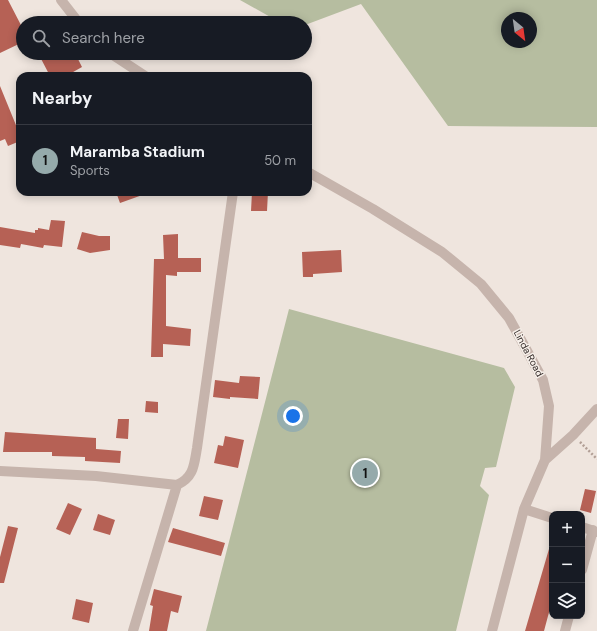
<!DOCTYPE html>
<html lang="en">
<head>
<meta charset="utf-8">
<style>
  :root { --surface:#171b24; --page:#242831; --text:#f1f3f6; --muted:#9ea1a6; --line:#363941; --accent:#95aaab }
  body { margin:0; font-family:"DM Sans",sans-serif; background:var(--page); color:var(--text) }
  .controls { position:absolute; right:12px; bottom:12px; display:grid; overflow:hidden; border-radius:8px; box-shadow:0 2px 10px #0003 }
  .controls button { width:36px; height:36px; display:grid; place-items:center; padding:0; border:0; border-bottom:1px solid var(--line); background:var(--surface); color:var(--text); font:20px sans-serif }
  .compass { position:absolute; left:501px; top:12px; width:36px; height:36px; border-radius:50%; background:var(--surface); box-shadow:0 2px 10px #0003; rotate:151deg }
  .you { position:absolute; left:293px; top:416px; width:14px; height:14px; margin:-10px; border:3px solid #fff; border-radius:50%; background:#1a73e8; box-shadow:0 0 0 6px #1a73e833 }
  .badge { display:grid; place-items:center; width:26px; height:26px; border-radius:50%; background:var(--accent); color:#111; font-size:13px; font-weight:700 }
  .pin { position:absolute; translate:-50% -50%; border:2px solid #fff; box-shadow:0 1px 4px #0006 }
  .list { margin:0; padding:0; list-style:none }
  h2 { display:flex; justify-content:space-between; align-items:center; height:52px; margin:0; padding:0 16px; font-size:17px }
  h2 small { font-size:13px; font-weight:400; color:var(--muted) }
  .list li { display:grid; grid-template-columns:26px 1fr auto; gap:12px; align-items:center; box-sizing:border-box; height:72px; padding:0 16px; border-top:1px solid var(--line) }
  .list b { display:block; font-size:15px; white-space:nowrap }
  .list p { margin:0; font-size:13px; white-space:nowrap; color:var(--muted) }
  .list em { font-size:13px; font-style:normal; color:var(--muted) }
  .icon { flex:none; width:22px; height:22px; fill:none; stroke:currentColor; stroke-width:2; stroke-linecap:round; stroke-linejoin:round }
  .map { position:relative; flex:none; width:597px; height:631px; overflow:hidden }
  .search { position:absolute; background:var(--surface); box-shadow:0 2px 10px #0003; left:16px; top:16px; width:296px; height:44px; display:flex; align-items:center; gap:10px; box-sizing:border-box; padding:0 14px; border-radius:22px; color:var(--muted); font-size:15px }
  .panel { position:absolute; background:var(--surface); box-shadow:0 2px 10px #0003; left:16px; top:72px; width:296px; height:124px; border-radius:12px }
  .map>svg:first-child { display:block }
  .green { fill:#b6bda0; fill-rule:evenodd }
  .building { fill:#b66155 }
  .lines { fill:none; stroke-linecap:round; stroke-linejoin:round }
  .path { stroke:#b29f96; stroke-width:2.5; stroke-dasharray:2 2; stroke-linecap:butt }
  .minor { stroke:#c6b4ac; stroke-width:10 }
  .labels { text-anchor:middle; stroke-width:3; stroke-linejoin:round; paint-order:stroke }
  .street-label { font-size:10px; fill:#352c2a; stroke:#f7f0ea }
</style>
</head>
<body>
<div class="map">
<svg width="597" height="631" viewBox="0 0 597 631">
  <rect width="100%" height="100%" fill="#efe5de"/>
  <path class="green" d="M 240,0 L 597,0 L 597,127 L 448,126 L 361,4 L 305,25 L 305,23 L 281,23 ZM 507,18 L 531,18 L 531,42 L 507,42 Z
    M 289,309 L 504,368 L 515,387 L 496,467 L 485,468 L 480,486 L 489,495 L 456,631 L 206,631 Z"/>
  <path class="building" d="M 0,0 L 8,0 L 23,29 L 23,42 L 0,53 Z
    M 38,53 L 75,53 L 82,67 L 66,76 L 50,76 Z
    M 0,86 L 20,135 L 20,141 L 8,146 L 5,139 L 0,141 Z
    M 116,192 L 148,192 L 148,193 L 120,203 Z
    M 252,192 L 268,192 L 267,211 L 251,211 Z
    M 51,220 L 65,221 L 62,247 L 44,245 L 43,248 L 21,244 L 20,248 L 0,245 L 0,227 L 35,233 L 35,230 L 38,230 L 38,228 L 49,230 Z
    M 82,232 L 99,236 L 110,236 L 110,250 L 90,253 L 77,249 Z
    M 178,234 L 178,258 L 201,258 L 201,272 L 177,272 L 177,276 L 166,275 L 166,326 L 191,329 L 190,346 L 163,344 L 163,357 L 151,357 L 154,259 L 164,259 L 163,235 Z
    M 341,250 L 342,272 L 313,274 L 313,277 L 303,277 L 302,252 Z
    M 240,376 L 260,377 L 258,399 L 230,397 L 230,399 L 213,397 L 215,380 L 239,383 Z
    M 146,401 L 158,402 L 158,413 L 145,412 Z
    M 118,419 L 129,419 L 128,439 L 116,438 Z
    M 5,432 L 96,438 L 96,449 L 121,451 L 120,463 L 85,461 L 85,457 L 52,456 L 52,452 L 3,452 Z
    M 225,436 L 244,440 L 238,468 L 214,463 L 218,445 L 223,446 Z
    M 585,489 L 596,491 L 591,513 L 580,510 Z
    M 204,496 L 223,500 L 218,520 L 199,516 Z
    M 68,503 L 82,509 L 70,535 L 56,529 Z
    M 98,514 L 115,520 L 110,535 L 93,530 Z
    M 8,526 L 18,528 L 4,583 L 0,583 L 0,557 Z
    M 173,528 L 225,543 L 221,556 L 168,542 Z
    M 549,549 L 552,549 L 552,602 L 548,616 L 544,631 L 525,631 Z
    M 154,589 L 182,596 L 178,613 L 171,611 L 167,631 L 149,631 L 153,606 L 150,605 Z
    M 76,599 L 93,603 L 89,623 L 72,619 Z"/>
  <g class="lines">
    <path class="path" d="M 580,442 L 597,459"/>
    <path class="minor" d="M 61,0 L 79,23
      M 110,53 L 145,76
      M 308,172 L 373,209 L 442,252 L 481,284 L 509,318 L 543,380 L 549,406 L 545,460 L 524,509 L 492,631
      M 545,460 L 573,435 L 597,409
      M 0,471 L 96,476 L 177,485 C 194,477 194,465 197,448 L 233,192
      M 524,509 L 552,518
      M 582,527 L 597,532
      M 582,570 L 593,530
      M 133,631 L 177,485
      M 565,631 L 569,616"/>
  </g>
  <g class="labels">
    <g class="street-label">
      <text transform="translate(529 353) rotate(62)" y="4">Linda Road</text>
    </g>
  </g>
</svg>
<div class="controls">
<button>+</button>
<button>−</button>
<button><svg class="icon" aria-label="layers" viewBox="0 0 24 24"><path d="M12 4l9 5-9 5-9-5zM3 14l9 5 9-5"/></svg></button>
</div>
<svg class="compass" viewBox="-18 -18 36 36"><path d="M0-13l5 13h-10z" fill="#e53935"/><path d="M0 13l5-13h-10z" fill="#9ea1a6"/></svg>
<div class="you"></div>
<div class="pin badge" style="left:365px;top:473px">1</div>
<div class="search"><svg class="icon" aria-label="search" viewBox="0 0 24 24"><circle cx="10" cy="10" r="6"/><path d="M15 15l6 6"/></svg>Search here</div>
<section class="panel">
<h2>Nearby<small></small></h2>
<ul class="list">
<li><span class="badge">1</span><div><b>Maramba Stadium</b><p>Sports</p></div><em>50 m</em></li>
</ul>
</section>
</div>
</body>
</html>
